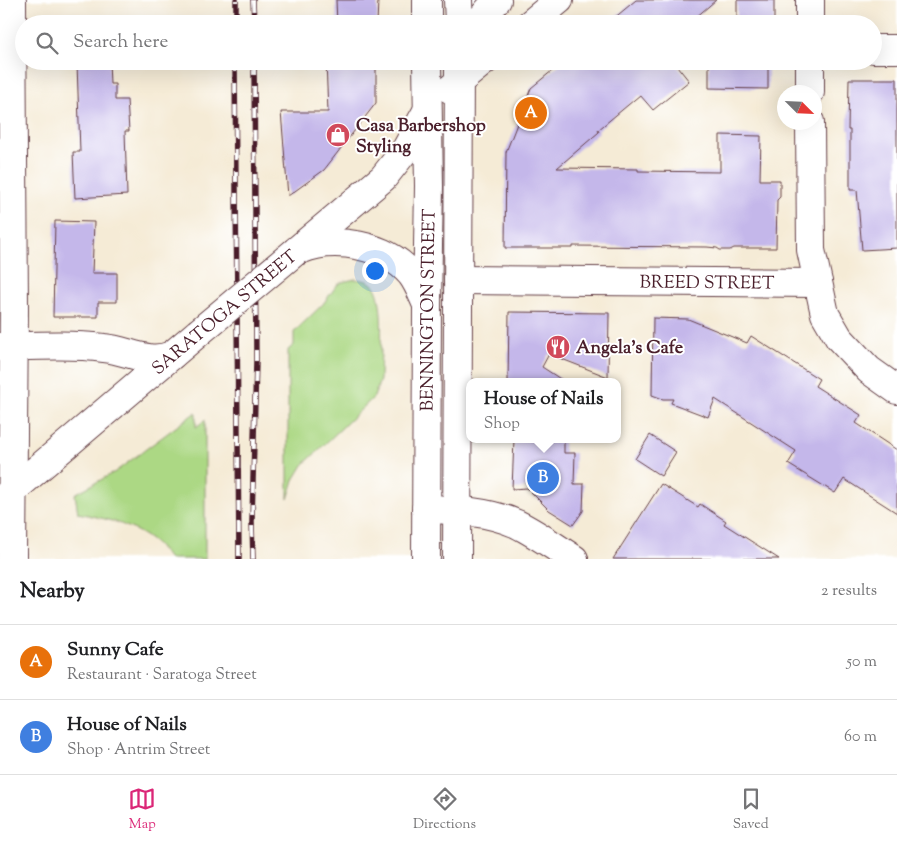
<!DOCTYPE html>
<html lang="en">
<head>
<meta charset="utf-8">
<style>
  :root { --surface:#fff; --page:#f2f2f2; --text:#202124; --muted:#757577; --line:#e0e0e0; --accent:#db2777 }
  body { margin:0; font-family:"Sorts Mill Goudy",serif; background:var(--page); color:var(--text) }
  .compass { position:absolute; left:777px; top:85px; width:45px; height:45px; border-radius:50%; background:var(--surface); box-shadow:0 5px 20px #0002; rotate:114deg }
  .you { position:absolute; left:374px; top:270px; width:18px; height:18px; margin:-12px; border:4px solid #fff; border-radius:50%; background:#1a73e8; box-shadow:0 0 0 8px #1a73e833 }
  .badge { display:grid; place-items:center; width:32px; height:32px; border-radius:50%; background:var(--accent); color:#fff; font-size:16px; font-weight:700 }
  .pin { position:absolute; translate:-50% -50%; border:2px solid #fff; box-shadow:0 1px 5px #0006 }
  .popup { position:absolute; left:466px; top:378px; width:155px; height:65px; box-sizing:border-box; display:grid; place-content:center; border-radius:10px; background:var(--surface); filter:drop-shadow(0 1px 4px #0005); font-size:16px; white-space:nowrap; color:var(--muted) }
  .popup b { font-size:19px; color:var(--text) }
  .popup::after { content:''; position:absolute; left:50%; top:100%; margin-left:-10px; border:10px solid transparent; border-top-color:var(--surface) }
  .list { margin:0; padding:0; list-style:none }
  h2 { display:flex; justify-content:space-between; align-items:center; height:65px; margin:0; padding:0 20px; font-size:21px }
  h2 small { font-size:16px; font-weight:400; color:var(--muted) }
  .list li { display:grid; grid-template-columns:32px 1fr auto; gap:15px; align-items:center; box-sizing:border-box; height:75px; padding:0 20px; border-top:1px solid var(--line) }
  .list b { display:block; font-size:19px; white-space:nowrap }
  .list p { margin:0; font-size:16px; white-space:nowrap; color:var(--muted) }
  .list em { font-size:16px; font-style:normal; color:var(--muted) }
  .icon { flex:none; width:28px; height:28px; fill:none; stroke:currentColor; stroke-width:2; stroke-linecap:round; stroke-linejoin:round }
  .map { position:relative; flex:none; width:897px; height:559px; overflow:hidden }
  .search { position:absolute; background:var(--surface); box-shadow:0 5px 20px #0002; left:15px; right:15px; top:15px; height:55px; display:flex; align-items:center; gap:12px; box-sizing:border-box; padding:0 18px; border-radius:28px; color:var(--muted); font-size:19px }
  .sheet { height:215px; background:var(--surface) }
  nav { display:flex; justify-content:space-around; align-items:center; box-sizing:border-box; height:70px; border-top:1px solid var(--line); background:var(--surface); font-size:14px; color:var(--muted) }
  nav a { display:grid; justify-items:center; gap:2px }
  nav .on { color:var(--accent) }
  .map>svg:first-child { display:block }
  .green { fill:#acd884; stroke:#7b7c58 }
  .building { fill:#c4b7ea }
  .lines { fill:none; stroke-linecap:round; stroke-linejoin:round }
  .minor-casing { stroke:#643e45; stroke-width:30 }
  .secondary-casing { stroke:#643e45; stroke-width:30 }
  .minor { stroke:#fff; stroke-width:28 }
  .secondary { stroke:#fff; stroke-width:28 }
  .rail-casing { stroke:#4a1f2b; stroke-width:5.5 }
  .rail { stroke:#fff; stroke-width:4; stroke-dasharray:11; stroke-linecap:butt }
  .secondary-bridge-casing { stroke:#643e45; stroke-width:30; stroke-linecap:butt }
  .secondary-bridge { stroke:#fff; stroke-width:28 }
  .labels { text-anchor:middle; stroke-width:4; stroke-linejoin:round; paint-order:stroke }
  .poi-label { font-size:18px; font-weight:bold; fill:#4a1f2b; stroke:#fff; text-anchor:start }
  .street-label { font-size:18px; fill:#4a1f2b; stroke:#fff }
</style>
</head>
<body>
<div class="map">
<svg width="897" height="559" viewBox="0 0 897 559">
  <rect width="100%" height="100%" fill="#fff"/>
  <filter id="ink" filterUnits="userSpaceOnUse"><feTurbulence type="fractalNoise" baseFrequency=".02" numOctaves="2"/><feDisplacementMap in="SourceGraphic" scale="10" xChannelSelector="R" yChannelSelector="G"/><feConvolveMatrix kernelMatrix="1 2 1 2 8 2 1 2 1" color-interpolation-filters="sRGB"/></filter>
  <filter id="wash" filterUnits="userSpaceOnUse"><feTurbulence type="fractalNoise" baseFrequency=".0096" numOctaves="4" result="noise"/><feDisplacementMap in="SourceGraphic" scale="20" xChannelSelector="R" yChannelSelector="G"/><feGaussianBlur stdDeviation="1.12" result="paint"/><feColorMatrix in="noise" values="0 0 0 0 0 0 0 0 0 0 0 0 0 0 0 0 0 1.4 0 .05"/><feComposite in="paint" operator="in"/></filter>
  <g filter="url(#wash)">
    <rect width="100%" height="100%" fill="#f5ebd6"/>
    <path class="green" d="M 355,279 C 362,280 369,280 374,286 C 386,301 380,359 380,380 L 374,397 L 303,465 L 294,480 L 288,499 L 288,350 L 294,345 L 294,332 L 323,304 L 337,285 L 342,282 Z
      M 196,412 L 196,427 L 205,420 L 205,559 L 169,559 C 147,528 113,520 78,513 L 75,494 L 115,472 Z"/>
    <g id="blocks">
      <path class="building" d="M 336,0 L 378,0 L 377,24 L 337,24 Z
        M 636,0 L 716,0 L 688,24 L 607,24 Z
        M 737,0 L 774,0 L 774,24 L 737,24 Z
        M 106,20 L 106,24 L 71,24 L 71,22 Z
        M 73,61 L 109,61 L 110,84 L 115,84 L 115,100 L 127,100 L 129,131 L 125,131 L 127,195 L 75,198 L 73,152 L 80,152 L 77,63 L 73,63 Z
        M 326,61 L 367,61 L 376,69 L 376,103 L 324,170 L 288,196 L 281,112 L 328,112 Z
        M 564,61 L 673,61 L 689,81 L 653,110 L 640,95 L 598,130 L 599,132 L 557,168 L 638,169 L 638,171 L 720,172 L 720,135 L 761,136 L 760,180 L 780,180 L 780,197 L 777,200 L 776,248 L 734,248 L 730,250 L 720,250 L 717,248 L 707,247 L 573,246 L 573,248 L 505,248 L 506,152 L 531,88 Z
        M 709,61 L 768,61 L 768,89 L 709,88 Z
        M 849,79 L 897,79 L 897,248 L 862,250 L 857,190 L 850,190 L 850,130 L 848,130 Z
        M 55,221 L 94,222 L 92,273 L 117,273 L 117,302 L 98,302 L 98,317 L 53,317 Z
        M 509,312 L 609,313 L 608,377 L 549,354 L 542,367 L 565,382 L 508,382 Z
        M 653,318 L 688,319 L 747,343 L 751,336 L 819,379 L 815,386 L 861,415 L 856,423 L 897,450 L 897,513 L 844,479 L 835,493 L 788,464 L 796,451 L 715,399 L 708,417 L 671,403 L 673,399 L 663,399 L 652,395 Z
        M 650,435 L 676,452 L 661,476 L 635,459 Z
        M 514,439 L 564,439 L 564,453 L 575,453 L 574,484 L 584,484 L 583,511 L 573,525 L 549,510 L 527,488 L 512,489 Z
        M 661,484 L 698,507 L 700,504 L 726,521 L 724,524 L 779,559 L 613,559 Z"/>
    </g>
  </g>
  <g filter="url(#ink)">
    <use href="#blocks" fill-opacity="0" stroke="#643e45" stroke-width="1"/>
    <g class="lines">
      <g class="minor-casing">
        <g id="minor">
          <path d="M 810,0 L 810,24"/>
          <path d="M 873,49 L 897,49"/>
          <path d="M 810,61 L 810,92"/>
          <path d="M 810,122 L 811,250 L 825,314 L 839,338 L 869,370 L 897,390"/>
          <path id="s1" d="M 458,280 L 818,283"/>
          <path d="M 0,347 C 35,346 70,344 104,348 C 128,350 148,365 172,355"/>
          <path d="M 426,509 C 457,510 489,511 517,524 C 537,534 555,547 574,559"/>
          <path d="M 12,559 L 14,309 L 12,0"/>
        </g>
      </g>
      <g class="secondary-casing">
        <g id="secondary">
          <path d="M 427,0 L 427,24"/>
          <path d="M 458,0 L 459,24"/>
          <path d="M 477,24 L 497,0"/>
          <path d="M 530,24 L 559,0"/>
          <path d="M 450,89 L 484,61"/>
          <path d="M 300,250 C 334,235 386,245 411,274 C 418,283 422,294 427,305"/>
          <path d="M 296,251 L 383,178 L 406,149 L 427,111"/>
          <path d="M 0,501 L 198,333"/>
          <path id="s2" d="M 426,559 L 427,305 L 429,186 L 427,61"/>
          <path d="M 457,559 L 459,61"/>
        </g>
      </g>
      <use href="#minor" class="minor"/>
      <use href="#secondary" class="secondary"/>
      <g class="rail-casing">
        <path id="rail" d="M 253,0 L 254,24
          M 236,24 L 236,0
          M 235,61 L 239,559
          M 253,559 L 252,521 L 256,360 L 254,61"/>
      </g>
      <use href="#rail" class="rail"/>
      <g class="secondary-bridge-casing">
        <path id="secondary-bridge" d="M 198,333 L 296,251"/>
      </g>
      <use href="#secondary-bridge" class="secondary-bridge"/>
    </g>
  </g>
  <defs>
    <g id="shop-disc" transform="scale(1.25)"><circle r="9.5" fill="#d1495b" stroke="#fff"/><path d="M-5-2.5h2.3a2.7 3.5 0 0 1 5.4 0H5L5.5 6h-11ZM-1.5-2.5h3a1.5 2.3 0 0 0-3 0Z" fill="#fff"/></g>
    <g id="restaurant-disc" transform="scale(1.25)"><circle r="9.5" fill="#d1495b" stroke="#fff"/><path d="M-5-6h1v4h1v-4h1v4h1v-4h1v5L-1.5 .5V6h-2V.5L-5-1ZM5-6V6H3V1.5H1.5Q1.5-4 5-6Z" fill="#fff"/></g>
  </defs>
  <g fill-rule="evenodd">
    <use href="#shop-disc" x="338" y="135"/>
    <use href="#restaurant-disc" x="558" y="347"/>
  </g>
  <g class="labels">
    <g class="poi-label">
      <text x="356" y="131">Casa Barbershop<tspan x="356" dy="21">Styling</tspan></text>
      <text x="576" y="353">Angela's Cafe</text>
    </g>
    <g class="street-label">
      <text dy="6" stroke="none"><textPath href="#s1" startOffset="249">BREED STREET</textPath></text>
      <text dy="6" stroke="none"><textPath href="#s2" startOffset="249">BENNINGTON STREET</textPath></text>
      <text transform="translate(224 312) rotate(-40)" y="6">SARATOGA STREET</text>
    </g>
  </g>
</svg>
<svg class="compass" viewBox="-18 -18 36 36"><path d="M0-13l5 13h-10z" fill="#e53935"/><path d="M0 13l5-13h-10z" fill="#757577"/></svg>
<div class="you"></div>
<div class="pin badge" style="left:531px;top:113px;background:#e8710a">A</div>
<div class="pin badge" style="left:543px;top:478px;background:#3f7fe0">B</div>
<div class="popup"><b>House of Nails</b>Shop</div>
<div class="search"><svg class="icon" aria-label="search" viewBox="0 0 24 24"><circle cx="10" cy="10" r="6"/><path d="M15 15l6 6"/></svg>Search here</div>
</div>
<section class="sheet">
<h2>Nearby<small>2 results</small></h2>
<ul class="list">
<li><span class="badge" style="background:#e8710a">A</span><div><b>Sunny Cafe</b><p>Restaurant · Saratoga Street</p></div><em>50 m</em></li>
<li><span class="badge" style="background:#3f7fe0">B</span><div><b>House of Nails</b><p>Shop · Antrim Street</p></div><em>60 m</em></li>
</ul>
</section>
<nav>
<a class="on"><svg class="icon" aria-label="map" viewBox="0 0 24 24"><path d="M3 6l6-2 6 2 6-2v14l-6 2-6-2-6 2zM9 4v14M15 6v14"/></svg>Map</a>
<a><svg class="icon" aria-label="directions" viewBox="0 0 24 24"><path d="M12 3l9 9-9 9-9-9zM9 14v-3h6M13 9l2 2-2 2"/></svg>Directions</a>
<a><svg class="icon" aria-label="saved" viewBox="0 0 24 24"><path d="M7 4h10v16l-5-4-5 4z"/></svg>Saved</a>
</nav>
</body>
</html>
